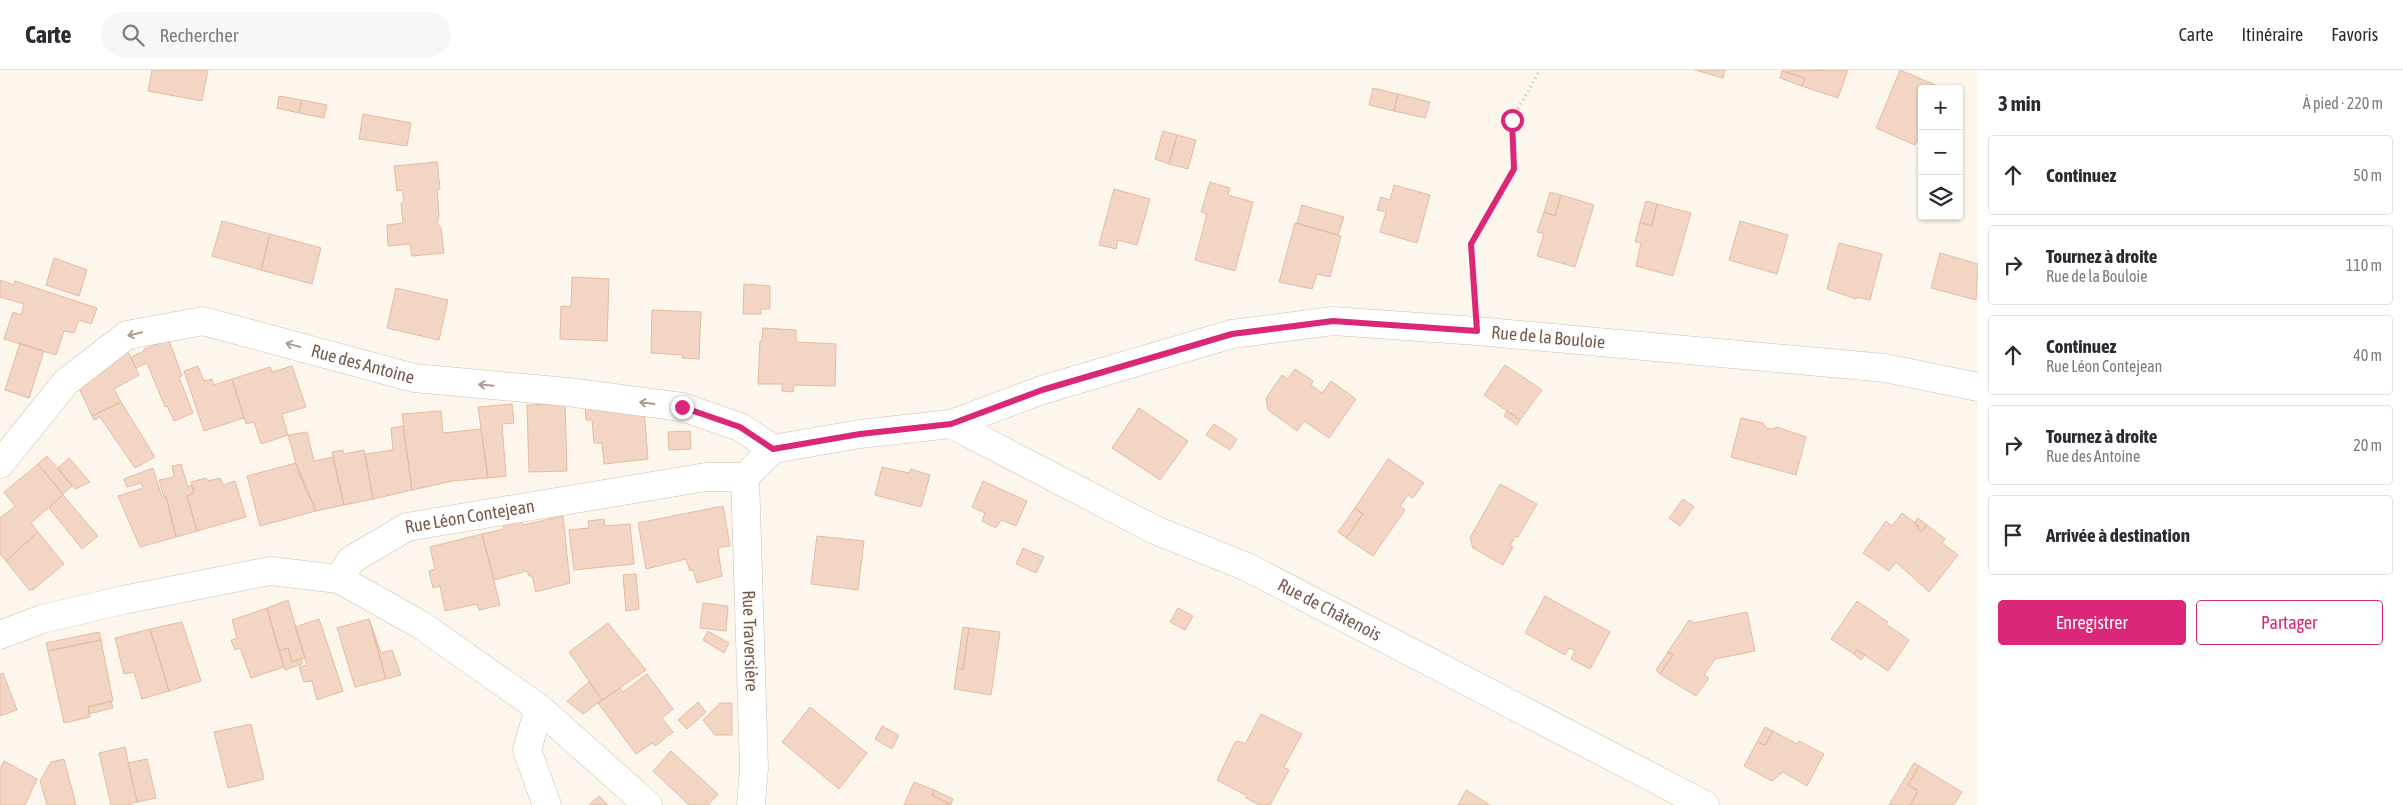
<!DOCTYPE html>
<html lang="fr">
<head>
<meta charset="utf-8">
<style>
  :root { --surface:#fff; --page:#f7f7f7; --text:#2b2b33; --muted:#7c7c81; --line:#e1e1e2; --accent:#db2777 }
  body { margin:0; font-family:"Asap Condensed",sans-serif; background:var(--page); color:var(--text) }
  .controls { position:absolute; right:15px; top:15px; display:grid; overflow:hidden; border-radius:5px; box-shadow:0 1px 4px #0004 }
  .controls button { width:45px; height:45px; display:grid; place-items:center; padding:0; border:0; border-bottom:1px solid var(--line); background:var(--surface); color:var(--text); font:25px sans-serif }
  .stop { position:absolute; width:15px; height:15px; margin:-11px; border:4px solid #db2777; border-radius:50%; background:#fff }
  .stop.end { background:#db2777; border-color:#fff; box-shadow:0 1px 5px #0008 }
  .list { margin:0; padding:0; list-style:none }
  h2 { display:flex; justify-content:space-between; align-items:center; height:65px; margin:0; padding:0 20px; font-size:21px }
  h2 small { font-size:16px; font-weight:400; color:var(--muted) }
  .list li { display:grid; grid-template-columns:32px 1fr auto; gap:15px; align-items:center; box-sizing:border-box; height:80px; margin:0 10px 10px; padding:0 10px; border:1px solid var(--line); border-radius:5px }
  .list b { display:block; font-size:19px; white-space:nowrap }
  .list p { margin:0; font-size:16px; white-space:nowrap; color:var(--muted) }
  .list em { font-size:16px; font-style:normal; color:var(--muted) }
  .actions { display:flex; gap:10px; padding:15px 20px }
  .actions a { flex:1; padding:11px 0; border:1px solid var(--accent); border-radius:5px; text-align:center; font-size:18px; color:var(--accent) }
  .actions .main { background:var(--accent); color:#fff }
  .icon { flex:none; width:28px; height:28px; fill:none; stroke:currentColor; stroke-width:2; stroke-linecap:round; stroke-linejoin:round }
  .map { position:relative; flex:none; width:1978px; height:735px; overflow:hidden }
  header { display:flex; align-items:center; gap:30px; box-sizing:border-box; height:70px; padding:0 25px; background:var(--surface); border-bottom:1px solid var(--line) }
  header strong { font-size:24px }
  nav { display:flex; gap:28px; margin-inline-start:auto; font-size:18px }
  .search { width:350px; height:45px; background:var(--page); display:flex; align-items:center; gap:12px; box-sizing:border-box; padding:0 18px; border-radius:28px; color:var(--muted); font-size:19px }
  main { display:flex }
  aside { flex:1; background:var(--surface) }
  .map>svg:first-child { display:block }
  .building { fill:#f3d5c3; stroke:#e6bba3 }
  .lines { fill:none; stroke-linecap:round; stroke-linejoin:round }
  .minor-casing { stroke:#d1beb0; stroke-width:29 }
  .path { stroke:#d9b8a5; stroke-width:3; stroke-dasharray:1 4; stroke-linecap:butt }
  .minor { stroke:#fff; stroke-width:28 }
  .oneway { stroke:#af9d94 }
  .route { stroke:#db2777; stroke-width:6 }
  .labels { text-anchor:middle; stroke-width:5; stroke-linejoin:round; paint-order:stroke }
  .street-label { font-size:18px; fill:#7a5c4d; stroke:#fffaf3 }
</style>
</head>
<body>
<header>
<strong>Carte</strong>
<div class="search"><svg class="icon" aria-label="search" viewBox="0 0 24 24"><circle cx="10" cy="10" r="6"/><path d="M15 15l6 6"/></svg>Rechercher</div>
<nav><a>Carte</a><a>Itinéraire</a><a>Favoris</a></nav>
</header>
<main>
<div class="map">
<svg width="1978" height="735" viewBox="0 0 1978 735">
  <rect width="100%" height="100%" fill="#fdf6ec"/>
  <path class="building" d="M 152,0 L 208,0 L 202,31 L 148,21 Z
    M 1695,0 L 1725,0 L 1723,8 Z
    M 1848,0 L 1838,28 L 1802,16 L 1805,8 L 1782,1 Z
    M 1900,0 L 1940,17 L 1939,19 L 1922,19 L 1922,60 L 1915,75 L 1876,58 Z
    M 1782,1 L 1805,8 L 1802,16 L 1780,8 Z
    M 1373,18 L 1398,24 L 1394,41 L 1369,35 Z
    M 1398,24 L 1430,32 L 1425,48 L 1394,41 Z
    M 279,26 L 302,30 L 299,43 L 277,38 Z
    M 302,30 L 327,35 L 324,48 L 299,43 Z
    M 363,44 L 411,53 L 407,76 L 359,69 Z
    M 1163,61 L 1177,65 L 1169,94 L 1155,89 Z
    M 1177,65 L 1196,70 L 1188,99 L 1169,94 Z
    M 437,92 L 440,119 L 437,119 L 439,146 L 437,153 L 441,158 L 444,183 L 412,186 L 410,174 L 388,176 L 387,155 L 403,153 L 401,133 L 404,130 L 402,120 L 397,121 L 394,96 Z
    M 1210,112 L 1230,118 L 1228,125 L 1253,132 L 1235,201 L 1195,190 L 1207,144 L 1201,142 Z
    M 1394,115 L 1430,125 L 1417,173 L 1380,162 L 1386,142 L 1377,140 L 1381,127 L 1390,130 Z
    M 1114,119 L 1150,129 L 1137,175 L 1118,170 L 1116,179 L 1099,175 Z
    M 1550,122 L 1561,125 L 1555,146 L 1544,142 Z
    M 1561,125 L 1594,135 L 1575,197 L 1537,186 L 1544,164 L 1537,162 L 1544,142 L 1555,146 Z
    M 1646,131 L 1657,134 L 1652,156 L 1640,152 Z
    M 1657,134 L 1691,143 L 1673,206 L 1636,196 L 1641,173 L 1635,172 L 1640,152 L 1652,156 Z
    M 1302,135 L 1344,147 L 1338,165 L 1297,153 Z
    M 222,151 L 270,164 L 261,200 L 212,186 Z
    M 1740,151 L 1788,165 L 1777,204 L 1729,190 Z
    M 1295,153 L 1341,166 L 1330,207 L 1317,204 L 1312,219 L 1279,212 Z
    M 270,164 L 321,178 L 312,214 L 261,200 Z
    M 1839,173 L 1882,184 L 1870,230 L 1857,227 L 1856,229 L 1827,219 Z
    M 1940,183 L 1978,194 L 1976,230 L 1931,218 Z
    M 54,188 L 87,200 L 79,226 L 46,215 Z
    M 572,207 L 609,209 L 607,271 L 560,269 L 561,236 L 571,237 Z
    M 0,210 L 14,215 L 15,211 L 97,238 L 91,254 L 79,250 L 74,263 L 64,261 L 56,285 L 4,269 L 13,242 L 21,245 L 24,234 L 0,227 Z
    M 744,214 L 770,216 L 770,239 L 761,239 L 761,244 L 743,244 Z
    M 396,218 L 448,230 L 439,270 L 387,258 Z
    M 652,240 L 701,242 L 699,289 L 682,288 L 683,285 L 651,283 Z
    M 763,258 L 796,260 L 796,272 L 836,274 L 835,316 L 794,315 L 793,322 L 782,321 L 782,314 L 758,314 L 760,271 L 762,271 Z
    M 169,270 L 182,306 L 179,307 L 193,343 L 174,351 L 167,336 L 165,337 L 147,293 L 136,298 L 131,287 L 144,281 L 144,279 Z
    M 20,273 L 44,281 L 29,328 L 5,320 Z
    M 127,280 L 139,305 L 114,319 L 121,332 L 92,346 L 77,314 Z
    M 1505,295 L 1542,320 L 1520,350 L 1484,325 Z
    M 198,296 L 204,311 L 212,309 L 214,315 L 232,309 L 244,348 L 204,361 L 184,301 Z
    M 292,296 L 306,337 L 282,344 L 288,365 L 261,374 L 254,352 L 246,354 L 232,309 L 270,297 L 272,302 Z
    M 1295,299 L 1313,311 L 1311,315 L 1322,323 L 1331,311 L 1356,329 L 1329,368 L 1304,351 L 1297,361 L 1268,340 L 1266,328 L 1282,305 L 1288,309 Z
    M 121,332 L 155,387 L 135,398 L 100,347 L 94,350 L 92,346 Z
    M 512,334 L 514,353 L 502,354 L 506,406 L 488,408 L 478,337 Z
    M 565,334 L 567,401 L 529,402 L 527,335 Z
    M 585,335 L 644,340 L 648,389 L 604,394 L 602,373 L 594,373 L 592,350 L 586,350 Z
    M 1139,338 L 1188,371 L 1160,410 L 1112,378 Z
    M 441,341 L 443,363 L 481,359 L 488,408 L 452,411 L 412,420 L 402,344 Z
    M 1507,341 L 1520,350 L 1517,355 L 1504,346 Z
    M 1741,348 L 1763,353 L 1766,358 L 1772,359 L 1777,357 L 1806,367 L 1796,405 L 1731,387 Z
    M 1214,354 L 1237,369 L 1230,380 L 1206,365 Z
    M 403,356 L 412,420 L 373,429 L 365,384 L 393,380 L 391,358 Z
    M 690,361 L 691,379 L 669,380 L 668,362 Z
    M 307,362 L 314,391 L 333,387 L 344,435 L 316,441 L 299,404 L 288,365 Z
    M 343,380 L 344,384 L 364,380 L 373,429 L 344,435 L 332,382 Z
    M 47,386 L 72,416 L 63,424 L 38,394 Z
    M 69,388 L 90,412 L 75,419 L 58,398 Z
    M 1388,389 L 1424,413 L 1413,428 L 1408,425 L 1400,436 L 1405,440 L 1373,486 L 1346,468 L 1363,444 L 1355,438 Z
    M 296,393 L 316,441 L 260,456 L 247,406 Z
    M 38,394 L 63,425 L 31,453 L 38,462 L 6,491 L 0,484 L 0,448 L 15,436 L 4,422 Z
    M 181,394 L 188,417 L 192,415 L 194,423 L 187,426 L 197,461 L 176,467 L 166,426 L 164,427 L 159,410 L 174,407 L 172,396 Z
    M 882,397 L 909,403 L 911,399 L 930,405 L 921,437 L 875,425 Z
    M 153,398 L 162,428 L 166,426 L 176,467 L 140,477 L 118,426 L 143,418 L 141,413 L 127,417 L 124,409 Z
    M 206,408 L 208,411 L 220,408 L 223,415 L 235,411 L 246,447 L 197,461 L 187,426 L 194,423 L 191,412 Z
    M 983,411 L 1027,431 L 1016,456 L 1001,450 L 996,458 L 982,451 L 985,443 L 972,437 Z
    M 1500,414 L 1537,434 L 1518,467 L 1515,466 L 1510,476 L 1513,477 L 1503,495 L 1473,478 L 1470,468 Z
    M 63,425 L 98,466 L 82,479 L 49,438 Z
    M 1683,429 L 1694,437 L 1680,456 L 1669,448 Z
    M 723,436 L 730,476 L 721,477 L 718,480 L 722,506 L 697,513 L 693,500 L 690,501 L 686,489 L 646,499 L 638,453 Z
    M 1355,438 L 1363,444 L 1346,468 L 1338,462 Z
    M 1902,443 L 1919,456 L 1917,458 L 1921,462 L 1927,455 L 1945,469 L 1942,473 L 1958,485 L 1929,522 L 1896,492 L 1889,501 L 1863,483 L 1886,451 L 1892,456 Z
    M 563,446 L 570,513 L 536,522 L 532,506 L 529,506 L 527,501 L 494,510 L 482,464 L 504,459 L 503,452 L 521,449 L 523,455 Z
    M 1918,448 L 1927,455 L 1921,462 L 1914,453 Z
    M 604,449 L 605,456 L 630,454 L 634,494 L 574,500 L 569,460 L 589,458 L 588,451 Z
    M 38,462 L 64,494 L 34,519 L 29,520 L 6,491 Z
    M 482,464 L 500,535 L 479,540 L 477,534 L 445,541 L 440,516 L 433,518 L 429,501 L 435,499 L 430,477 Z
    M 817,466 L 864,471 L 858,520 L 811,514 Z
    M 1023,478 L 1044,487 L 1036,503 L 1016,494 Z
    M 636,504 L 639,539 L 626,541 L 623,505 Z
    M 1545,526 L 1610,562 L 1590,599 L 1571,589 L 1575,581 L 1569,578 L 1565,585 L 1525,563 Z
    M 288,530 L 305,588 L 292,592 L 288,578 L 279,581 L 267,538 Z
    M 1857,531 L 1888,552 L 1886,554 L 1909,570 L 1888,601 L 1857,580 L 1854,584 L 1831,569 Z
    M 703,533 L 728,536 L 726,561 L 700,558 Z
    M 267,538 L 284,597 L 251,608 L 240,578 L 235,580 L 231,570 L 237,568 L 232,550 Z
    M 1178,538 L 1193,546 L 1185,560 L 1170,552 Z
    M 1747,542 L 1755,581 L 1715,589 L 1704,605 L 1709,608 L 1696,626 L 1660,604 L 1673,585 L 1668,582 L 1689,550 L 1694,553 Z
    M 319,549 L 343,621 L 317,630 L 312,611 L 304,612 L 299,597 L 307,595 L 295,557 Z
    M 369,549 L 386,609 L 355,617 L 337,558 Z
    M 369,549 L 381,583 L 392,580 L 401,605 L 386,609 Z
    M 182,552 L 201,611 L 169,621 L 150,559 Z
    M 608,553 L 646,600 L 602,630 L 569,582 Z
    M 963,557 L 969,558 L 963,599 L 957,598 Z
    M 969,558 L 1000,562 L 991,625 L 954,619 L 957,598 L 963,599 Z
    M 150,559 L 169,621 L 142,629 L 134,602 L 124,604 L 115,568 Z
    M 708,561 L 729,573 L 724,583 L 703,570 Z
    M 99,562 L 101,570 L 48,581 L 46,573 Z
    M 101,570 L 113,631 L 88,637 L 90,647 L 64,653 L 48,581 Z
    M 288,578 L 292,592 L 301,589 L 302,594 L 285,600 L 279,581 Z
    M 1857,580 L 1865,585 L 1861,590 L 1854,584 Z
    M 1668,582 L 1673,585 L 1660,604 L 1656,600 Z
    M 3,603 L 17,640 L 0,646 L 0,604 Z
    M 647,604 L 673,639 L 662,648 L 673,662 L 655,676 L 652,673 L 636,684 L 598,633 L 620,618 L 623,622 Z
    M 589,612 L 602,630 L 583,644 L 567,631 Z
    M 111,631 L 113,638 L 89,644 L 88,637 Z
    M 698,632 L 706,642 L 687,659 L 678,650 Z
    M 720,633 L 732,633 L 732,665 L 715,665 L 703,650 Z
    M 810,637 L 867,683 L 839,719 L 782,672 Z
    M 1261,644 L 1302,664 L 1284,697 L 1289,700 L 1270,735 L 1259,735 L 1246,728 L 1247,726 L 1217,710 L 1235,672 L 1239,671 L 1245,674 Z
    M 251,654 L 264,709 L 228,718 L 214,662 Z
    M 882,656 L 899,665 L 892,679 L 875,669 Z
    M 1765,657 L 1773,661 L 1765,675 L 1757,672 Z
    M 1773,661 L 1797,674 L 1799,671 L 1824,684 L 1807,716 L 1783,702 L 1772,711 L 1744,696 L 1757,672 L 1765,675 Z
    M 125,677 L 137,732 L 128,735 L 111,735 L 99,683 Z
    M 671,681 L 718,724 L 708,735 L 689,735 L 653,701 Z
    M 64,689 L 76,735 L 47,735 L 40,711 L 51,692 Z
    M 147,689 L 156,728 L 137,732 L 128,693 Z
    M 4,691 L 37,709 L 25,735 L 0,735 L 0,699 Z
    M 1914,693 L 1919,696 L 1908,715 L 1918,721 L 1910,735 L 1889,735 Z
    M 1919,696 L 1962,722 L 1954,735 L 1910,735 L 1918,721 L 1908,715 Z
    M 914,712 L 934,720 L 932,725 L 951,735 L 904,735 Z
    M 934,720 L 953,729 L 951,734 L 932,725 Z
    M 1466,720 L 1490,735 L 1458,735 Z
    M 599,726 L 608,735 L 589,735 Z"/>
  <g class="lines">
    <g class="minor-casing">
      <g id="minor">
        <path id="s1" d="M 951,354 L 1155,460 L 1247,497 L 1705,735"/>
        <path id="s2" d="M 0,394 L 66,312 L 127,265 L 203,251 L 414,308 L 568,322 L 682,337 L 740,357 L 773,379"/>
        <path id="s3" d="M 745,407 L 754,698 L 751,735"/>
        <path id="s4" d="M 339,509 L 351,490 L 407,457 L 706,407 L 745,407 L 773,379 L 860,364 L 951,354 L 1042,320 L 1232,264 L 1333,251 L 1477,261 L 1885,298 L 1978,317"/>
        <path d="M 0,565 L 42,549 L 123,530 L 270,501 L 339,509 L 421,555 L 539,638 L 648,735"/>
        <path d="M 539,638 L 527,680 L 547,735"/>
      </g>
    </g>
    <path class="path" d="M 1475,231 L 1471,174 L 1513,99 L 1512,49 L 1540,0"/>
    <use href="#minor" class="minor"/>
  </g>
  <defs><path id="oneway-shaft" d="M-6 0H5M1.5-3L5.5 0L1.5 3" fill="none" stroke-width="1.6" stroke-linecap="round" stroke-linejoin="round" transform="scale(1.25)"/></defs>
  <g class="oneway">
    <use href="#oneway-shaft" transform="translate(135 264) rotate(167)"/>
    <use href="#oneway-shaft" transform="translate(293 275) rotate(-165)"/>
    <use href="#oneway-shaft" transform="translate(486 315) rotate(-175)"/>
    <use href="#oneway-shaft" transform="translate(647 333) rotate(-173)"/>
  </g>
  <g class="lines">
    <path class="route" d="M 682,337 L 740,357 L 773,379 L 860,364 L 951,354 L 1042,320 L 1232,264 L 1333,251 L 1477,261 L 1471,174 L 1514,99 L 1512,50"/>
  </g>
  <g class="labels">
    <g class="street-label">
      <text dy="6" stroke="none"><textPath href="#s4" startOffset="1262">Rue de la Bouloie</textPath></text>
      <text dy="6" stroke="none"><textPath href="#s2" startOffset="425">Rue des Antoine</textPath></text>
      <text dy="6" stroke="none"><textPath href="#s4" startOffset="151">Rue Léon Contejean</textPath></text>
      <text dy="6" stroke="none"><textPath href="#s1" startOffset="422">Rue de Châtenois</textPath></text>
      <text dy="6" stroke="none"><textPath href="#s3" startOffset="164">Rue Traversière</textPath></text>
    </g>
  </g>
</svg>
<div class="controls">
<button>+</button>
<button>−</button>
<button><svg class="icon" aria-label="layers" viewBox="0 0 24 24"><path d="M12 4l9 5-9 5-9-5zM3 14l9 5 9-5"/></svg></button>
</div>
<div class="stop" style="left:1512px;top:50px"></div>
<div class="stop end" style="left:682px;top:337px"></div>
</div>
<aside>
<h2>3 min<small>À pied · 220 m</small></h2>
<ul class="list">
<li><svg class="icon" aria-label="ahead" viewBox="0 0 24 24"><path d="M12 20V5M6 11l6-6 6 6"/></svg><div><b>Continuez</b></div><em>50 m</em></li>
<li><svg class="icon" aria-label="right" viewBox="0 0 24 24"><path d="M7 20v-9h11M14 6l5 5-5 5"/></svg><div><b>Tournez à droite</b><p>Rue de la Bouloie</p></div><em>110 m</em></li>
<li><svg class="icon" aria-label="ahead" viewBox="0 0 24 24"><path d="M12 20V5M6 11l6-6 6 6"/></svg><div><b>Continuez</b><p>Rue Léon Contejean</p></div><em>40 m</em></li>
<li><svg class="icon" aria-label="right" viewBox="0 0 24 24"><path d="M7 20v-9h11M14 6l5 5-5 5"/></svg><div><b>Tournez à droite</b><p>Rue des Antoine</p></div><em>20 m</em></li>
<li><svg class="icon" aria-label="arrive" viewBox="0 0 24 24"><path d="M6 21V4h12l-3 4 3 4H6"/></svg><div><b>Arrivée à destination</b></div></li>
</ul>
<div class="actions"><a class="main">Enregistrer</a><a>Partager</a></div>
</aside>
</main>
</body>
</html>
